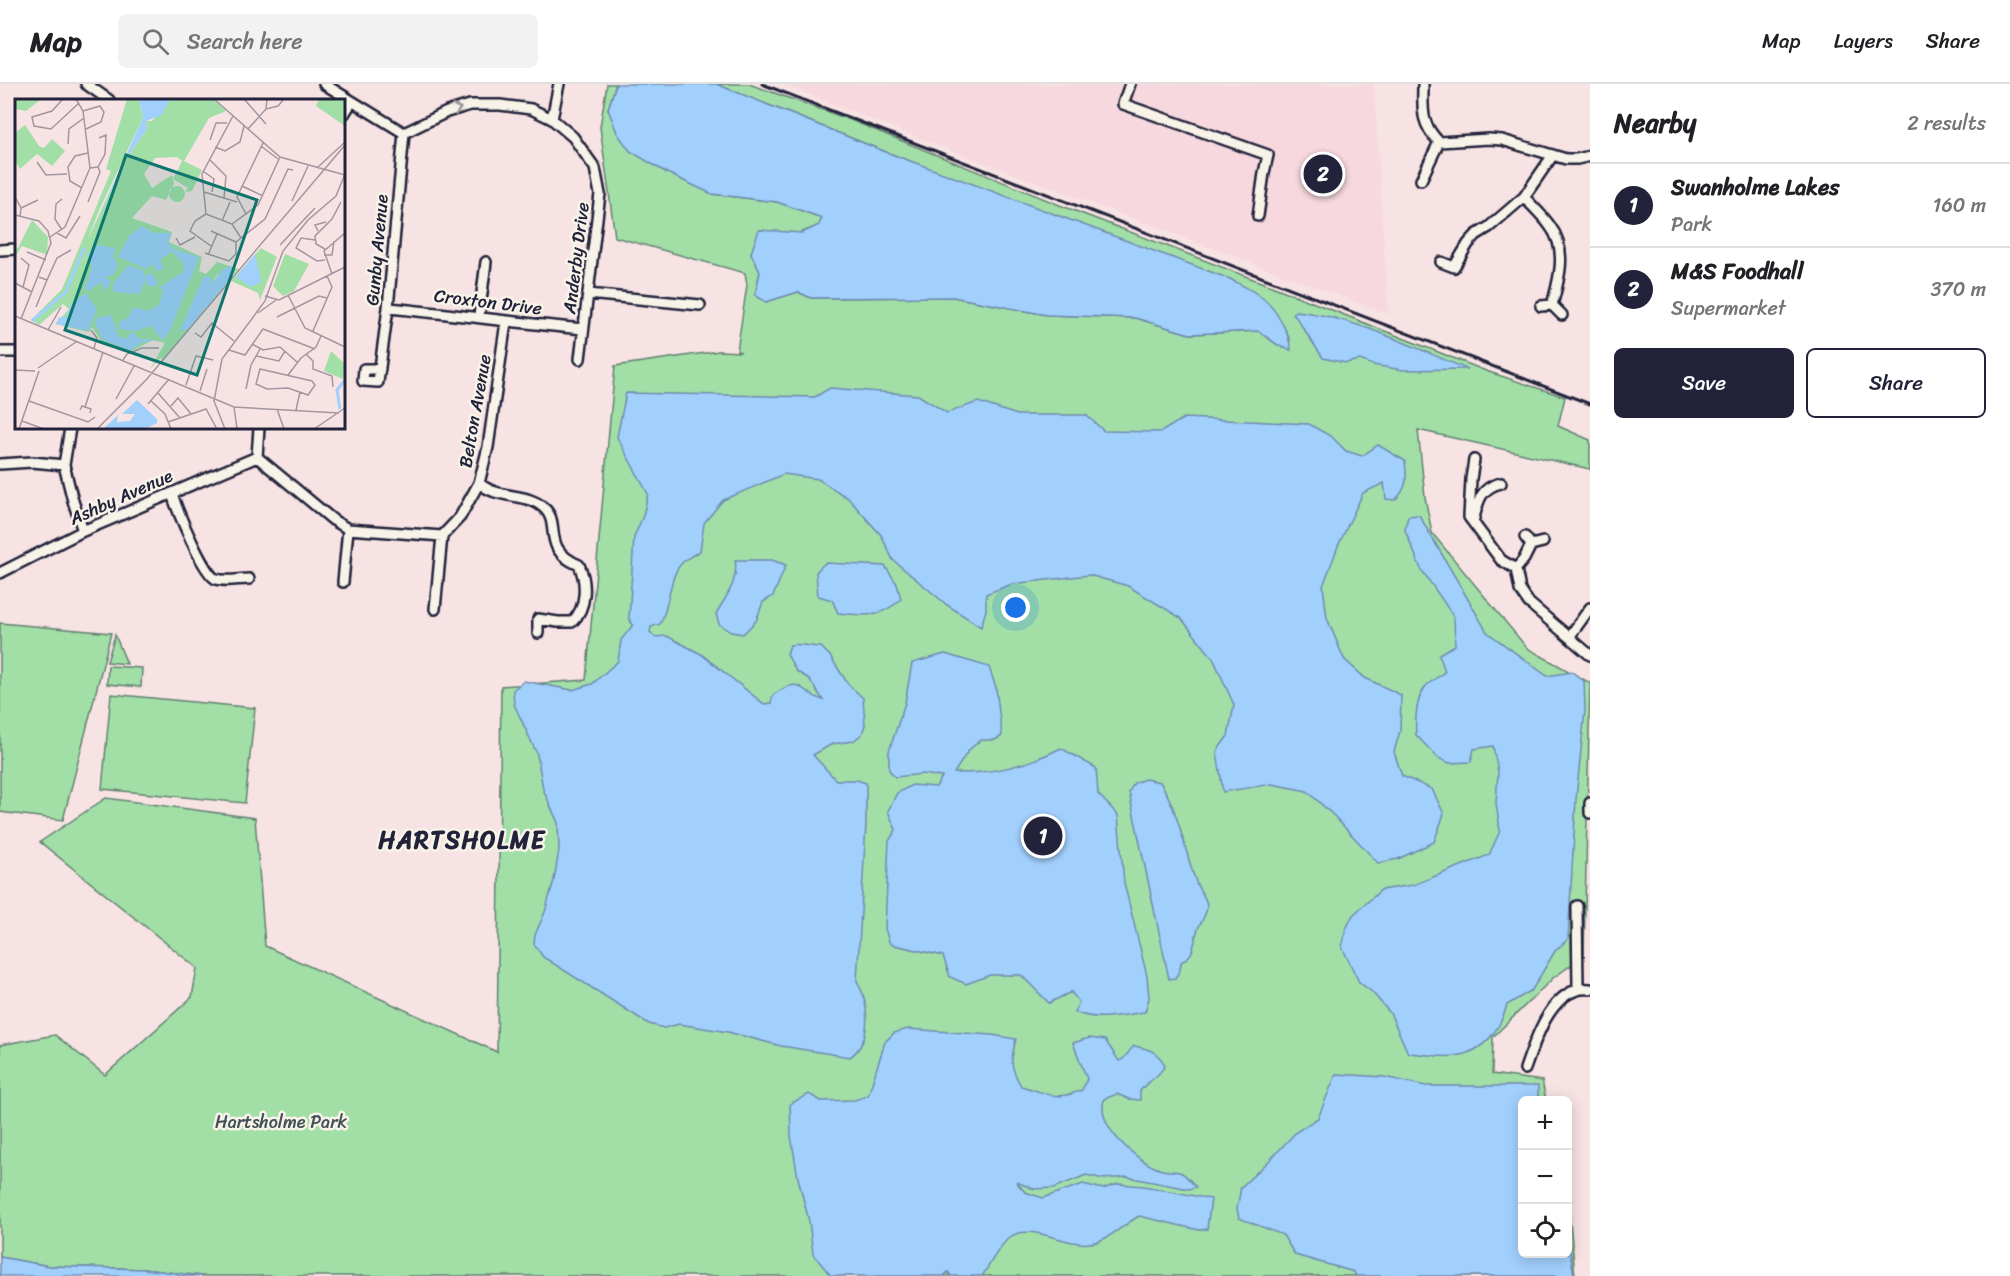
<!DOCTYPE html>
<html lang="en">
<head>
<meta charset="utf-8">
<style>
  :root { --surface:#fff; --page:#f2f2f2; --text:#202124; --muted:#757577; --line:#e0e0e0; --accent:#22223b }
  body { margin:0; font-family:Sriracha,sans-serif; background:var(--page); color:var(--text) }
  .controls { position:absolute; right:18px; bottom:18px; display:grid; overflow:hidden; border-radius:9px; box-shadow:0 3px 15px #0003 }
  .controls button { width:54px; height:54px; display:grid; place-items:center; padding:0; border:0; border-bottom:2px solid var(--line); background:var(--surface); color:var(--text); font:30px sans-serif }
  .you { position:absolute; left:1016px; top:524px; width:21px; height:21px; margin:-15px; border:4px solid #fff; border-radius:50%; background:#1a73e8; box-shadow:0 0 0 9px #1a73e833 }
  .badge { display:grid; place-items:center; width:39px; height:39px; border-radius:50%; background:var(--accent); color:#fff; font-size:20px; font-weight:700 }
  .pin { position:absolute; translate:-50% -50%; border:3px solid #fff; box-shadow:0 2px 6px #0006 }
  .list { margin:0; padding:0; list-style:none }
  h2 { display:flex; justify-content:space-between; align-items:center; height:78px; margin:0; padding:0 24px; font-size:26px }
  h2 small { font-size:20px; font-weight:400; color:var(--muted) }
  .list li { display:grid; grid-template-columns:39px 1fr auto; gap:18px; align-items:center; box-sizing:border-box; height:84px; padding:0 24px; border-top:2px solid var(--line) }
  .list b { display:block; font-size:22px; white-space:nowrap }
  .list p { margin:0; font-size:20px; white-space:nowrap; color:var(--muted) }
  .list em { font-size:20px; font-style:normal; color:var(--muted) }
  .actions { display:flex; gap:12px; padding:18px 24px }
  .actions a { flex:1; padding:14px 0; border:2px solid var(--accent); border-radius:9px; text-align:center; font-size:21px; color:var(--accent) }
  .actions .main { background:var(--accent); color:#fff }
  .icon { flex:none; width:33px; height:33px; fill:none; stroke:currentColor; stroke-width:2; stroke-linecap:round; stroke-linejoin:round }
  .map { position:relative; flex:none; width:1590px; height:1192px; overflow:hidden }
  header { display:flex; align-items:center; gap:36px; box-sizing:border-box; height:84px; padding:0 30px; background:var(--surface); border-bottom:2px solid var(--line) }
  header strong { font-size:28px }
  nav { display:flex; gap:33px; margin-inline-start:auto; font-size:21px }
  .search { width:420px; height:54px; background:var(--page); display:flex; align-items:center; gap:15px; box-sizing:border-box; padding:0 21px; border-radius:9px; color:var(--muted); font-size:22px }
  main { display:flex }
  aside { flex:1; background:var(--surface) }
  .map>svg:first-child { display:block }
  .built { fill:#f7d8df }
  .green { fill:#a1dfa7; stroke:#628071; stroke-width:1.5 }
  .water { fill:#a2d0fd; stroke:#6f8aaf; stroke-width:1.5 }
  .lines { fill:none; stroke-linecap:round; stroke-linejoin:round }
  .street-casing { stroke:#22223b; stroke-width:14 }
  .street { stroke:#f7f3e8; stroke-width:9 }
  .rail { stroke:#22223b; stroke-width:3 }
  .oneway { stroke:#97959a }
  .labels { text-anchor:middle; stroke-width:5; stroke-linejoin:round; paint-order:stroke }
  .street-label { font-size:18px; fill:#22223b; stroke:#f7f3e8 }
  .park-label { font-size:18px; fill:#425156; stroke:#f7f3e8 }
  .district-label { font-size:24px; font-weight:bold; letter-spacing:1.5px; fill:#22223b; stroke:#f7f3e8 }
  .inset-river { fill:none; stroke:#a2d0fd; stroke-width:3 }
  .inset-road { fill:none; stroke:#a296a0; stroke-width:1.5 }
  .view { fill:#0f766e; fill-opacity:0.15; stroke:#0f766e; stroke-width:3 }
  .inset-edge { fill:none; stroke:#22223b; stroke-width:3 }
</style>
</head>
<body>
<header>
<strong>Map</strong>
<div class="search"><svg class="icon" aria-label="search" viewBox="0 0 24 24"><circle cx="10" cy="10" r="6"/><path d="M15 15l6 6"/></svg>Search here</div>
<nav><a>Map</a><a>Layers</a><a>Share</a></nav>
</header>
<main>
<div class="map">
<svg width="1590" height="1192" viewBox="0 0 1590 1192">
  <rect width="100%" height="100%" fill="#f7e3e3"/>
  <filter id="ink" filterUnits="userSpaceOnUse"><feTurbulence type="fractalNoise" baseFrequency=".0167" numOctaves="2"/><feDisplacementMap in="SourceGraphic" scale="12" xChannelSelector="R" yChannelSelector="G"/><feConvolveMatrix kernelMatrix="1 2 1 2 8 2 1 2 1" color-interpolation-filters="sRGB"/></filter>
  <g filter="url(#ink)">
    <path class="built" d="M 782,0 L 1374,0 L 1388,230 L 932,59 Z"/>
    <path class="green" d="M 607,0 L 616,0 L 608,25 L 712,110 L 777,118 L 822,134 L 820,141 L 751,169 L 760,188 L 755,211 L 766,218 L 798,208 L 811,214 L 953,213 L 1047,231 L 1135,234 L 1190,250 L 1258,247 L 1278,261 L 1290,256 L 1280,235 L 1263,214 L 886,68 L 716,0 L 749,0 L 848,35 L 1057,120 L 1274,203 L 1486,287 L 1565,313 L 1558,342 L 1590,356 L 1590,385 L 1418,346 L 1425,413 L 1432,449 L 1527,564 L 1590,599 L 1584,872 L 1553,894 L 1493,953 L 1492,990 L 1542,997 L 1546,1016 L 1522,1016 L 1522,1170 L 1568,1170 L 1568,1116 L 1575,1192 L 202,1192 L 143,1185 L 49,1182 L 0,1173 L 0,961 L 55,951 L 105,991 L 192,913 L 197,884 L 40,758 L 106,714 L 255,734 L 265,862 L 497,968 L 501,602 L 586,596 L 615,282 L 719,267 L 741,268 L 737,267 L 747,201 L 745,189 L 615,153 L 600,43 Z
      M 0,539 L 111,549 L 63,736 L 0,728 Z
      M 115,551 L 127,580 L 107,578 Z
      M 108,582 L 142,584 L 141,603 L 107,600 Z
      M 111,610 L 255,624 L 245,719 L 102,705 Z"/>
    <path class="water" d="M 616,0 L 716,0 L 886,68 L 1230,195 C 1241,201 1255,207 1264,215 C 1277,227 1289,248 1291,266 L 1278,261 L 1258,247 L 1190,250 L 1135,234 L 1047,231 L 953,213 L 811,214 L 798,208 L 766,218 L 755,211 L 760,188 L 751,169 L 759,146 L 802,149 L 819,141 L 822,134 L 777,118 L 712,110 L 667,89 L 630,67 L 617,49 L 608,25 Z
      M 1296,227 C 1355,233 1412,263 1467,285 L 1403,286 L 1373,281 L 1360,276 L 1346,279 L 1323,274 L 1293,229 Z
      M 830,304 L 918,311 L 947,329 L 978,318 L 1017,331 L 1086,331 L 1104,347 L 1161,348 L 1184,334 L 1309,340 L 1332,353 L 1346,367 L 1362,372 L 1378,361 L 1405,377 C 1407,394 1408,404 1395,416 L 1386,415 L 1384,399 L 1363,409 L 1338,462 L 1323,502 L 1327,534 L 1344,575 L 1365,594 L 1401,611 L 1400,647 L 1394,668 L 1402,692 L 1432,705 L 1444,730 L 1434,758 L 1398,775 L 1378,779 L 1334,732 L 1307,707 L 1272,700 L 1223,708 L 1217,667 L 1228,652 L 1234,621 L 1213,574 L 1181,534 L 1128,502 L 1089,491 L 1012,500 L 986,510 L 986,526 L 981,543 L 947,521 L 893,476 L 881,451 L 848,414 L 818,395 L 784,390 L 723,416 L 704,439 L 700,467 C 694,470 688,474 683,478 C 669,490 670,521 660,540 L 651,543 L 650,548 L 655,553 L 667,552 L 701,570 L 764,620 L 771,619 L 773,611 C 803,590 798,608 823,616 L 809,595 L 796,587 L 787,570 L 790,561 C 800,559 811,563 821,563 L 830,572 L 848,600 L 863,614 L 865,641 L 862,650 L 853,657 L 832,660 L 813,671 L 836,696 L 857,696 L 866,699 L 866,740 L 857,897 C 869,918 873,957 850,973 L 781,962 L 728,948 L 679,940 L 664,944 L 649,940 L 543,873 L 534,860 L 535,851 L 545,828 L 554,796 L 559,766 L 558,739 L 543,705 L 537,670 L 514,620 L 513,606 L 524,597 L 572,606 L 592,600 L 618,577 L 621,556 L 633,541 L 629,535 L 634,453 L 643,432 L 648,410 L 617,353 L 626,309 L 815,313 Z
      M 1419,431 L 1487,548 L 1547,592 L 1572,588 L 1584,597 L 1585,627 L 1576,715 L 1568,855 L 1555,867 L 1532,906 L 1507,921 C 1500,946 1484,968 1456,972 C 1441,974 1423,970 1408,969 L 1390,929 L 1372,908 L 1359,898 L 1342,863 L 1346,845 L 1353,831 L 1381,806 L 1413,801 L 1489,771 L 1500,747 L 1496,719 L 1498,688 L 1493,662 L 1474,665 L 1471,678 L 1449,679 L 1438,674 L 1416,651 C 1415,636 1416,616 1425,603 C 1430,597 1440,593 1445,587 L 1439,570 L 1455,561 L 1454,533 L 1421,485 L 1405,446 L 1408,432 Z
      M 735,476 L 772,476 L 786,481 L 773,512 L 763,518 L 756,537 L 743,550 L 731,548 L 719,540 L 716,530 C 726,512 739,497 735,476 Z
      M 825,479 L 885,482 L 897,500 L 901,515 C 881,534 864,532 838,529 L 832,516 L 818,512 L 816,488 Z
      M 945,570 L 989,583 L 996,604 L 1002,652 L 995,656 L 980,656 L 968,667 L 954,689 C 991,690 1028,681 1061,664 L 1096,684 L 1098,710 L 1118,731 L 1124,799 L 1147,892 L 1149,914 L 1145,928 C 1124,931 1095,938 1075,928 L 1079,918 L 1071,908 L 1049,919 L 1021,891 L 990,891 L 966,900 L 950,893 L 943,872 L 890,860 L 885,845 L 889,757 L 896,746 L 888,727 L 897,709 L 912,701 L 936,703 L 942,693 L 923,690 L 895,693 L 889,686 L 889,667 L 905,619 L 912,579 Z
      M 1145,695 L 1160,698 C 1179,727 1184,765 1196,798 C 1198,806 1207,813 1207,822 C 1207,832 1199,839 1197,848 C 1193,861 1195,871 1181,878 L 1180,886 L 1175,894 L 1169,895 L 1129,708 L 1134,699 Z
      M 908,945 L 992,951 L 1016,955 C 1010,978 1010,982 1021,1002 C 1048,1009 1054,1018 1082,1006 L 1087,995 L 1073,959 L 1089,954 L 1105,956 L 1119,977 C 1126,975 1128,967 1134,962 C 1149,965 1157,967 1165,981 C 1158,995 1149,995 1140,1007 L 1140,1016 L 1129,1015 L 1117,1010 L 1104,1015 C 1096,1042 1135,1076 1159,1085 C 1166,1088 1176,1086 1182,1089 C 1187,1092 1192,1099 1196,1103 L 1189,1105 L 1127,1093 L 1104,1095 L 1086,1091 L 1054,1104 L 1034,1105 L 1016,1098 L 1025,1108 L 1043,1114 L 1083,1100 L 1103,1105 L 1118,1100 L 1144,1102 L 1211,1115 L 1207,1145 L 1199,1146 L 1139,1132 C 1123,1141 1108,1157 1090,1159 C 1067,1163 1028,1137 1009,1154 C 997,1164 991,1180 982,1192 L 951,1192 L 948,1188 L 944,1192 L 831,1192 L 813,1170 L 809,1137 L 798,1094 L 791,1052 L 790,1020 L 809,1010 L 821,1017 L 854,1016 L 868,1012 L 885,958 L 894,949 Z
      M 1336,990 L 1384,993 L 1426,1002 L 1538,1002 L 1538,1016 L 1522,1016 L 1522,1170 L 1568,1170 L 1568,1153 L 1574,1192 L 1356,1192 L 1354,1188 L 1295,1171 L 1283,1151 L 1239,1134 L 1237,1125 L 1241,1103 L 1269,1077 L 1296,1048 L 1318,1034 Z
      M 0,1173 L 49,1182 L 143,1185 L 202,1192 L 0,1192 Z"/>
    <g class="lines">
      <g class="street-casing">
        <path id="street" d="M 86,0 L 109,16
          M 324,0 L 404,49
          M 1130,0 L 1123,20 L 1268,71 L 1264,89 L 1258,132
          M 1423,0 C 1423,25 1420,39 1439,58 L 1489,55 L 1502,56 L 1566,75 L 1577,75 L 1590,72
          M 344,30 L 351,19
          M 552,35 L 559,0
          M 404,49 L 447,28 L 470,21 L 500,21 L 531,25 L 552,35 L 573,53 L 595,84 L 600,110 L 580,275
          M 1421,96 L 1439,58
          M 1524,113 C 1533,123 1543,132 1550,142 C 1568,165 1559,196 1552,221 L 1541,222
          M 0,166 L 16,165
          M 1441,178 L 1454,183 L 1468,160 L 1476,151 L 1489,143 L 1524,113 L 1553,71
          M 588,210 L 700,221
          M 1552,221 L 1562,231
          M 388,224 C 454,230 518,239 583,245
          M 479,232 L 486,178
          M 0,268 L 16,268
          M 380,285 L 364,285 L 363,297 L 378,298 L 388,224 L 404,49
          M 70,344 L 64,381 L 73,417 L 83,447
          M 257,373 L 333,436 L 348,445 L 442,452 L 460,433 L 479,399 L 488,363 L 506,238
          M 257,373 L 259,344
          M 1474,376 L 1471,395 L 1469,433 L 1501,476 L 1516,485 L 1520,506 L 1529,519 L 1590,571
          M 0,380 L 32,378 L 64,381
          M 479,399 C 498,416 527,408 544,424 C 562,440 540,465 579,481 C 587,498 587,524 572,538 L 558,538 L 538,535 L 538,549
          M 172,409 C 176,424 204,491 216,495 C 226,498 239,495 249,495
          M 1473,438 C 1478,419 1479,404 1501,399
          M 1525,453 L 1531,461 L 1543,458
          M 1516,485 L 1524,475 L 1531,461
          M 0,489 L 83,447 L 257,373
          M 343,498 L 348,445
          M 435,525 L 442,452
          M 1570,552 L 1590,524
          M 1590,719 L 1590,729
          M 1577,822 L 1578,904
          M 1525,985 C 1535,956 1552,901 1590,905"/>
      </g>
      <use href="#street" class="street"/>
      <path class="rail" d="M 762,0 L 1590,320"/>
    </g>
    <defs><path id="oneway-chevron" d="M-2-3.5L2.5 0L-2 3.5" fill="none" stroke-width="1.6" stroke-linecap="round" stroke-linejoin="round" transform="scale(1.5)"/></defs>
    <use class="oneway" href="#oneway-chevron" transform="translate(457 25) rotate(-16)"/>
  </g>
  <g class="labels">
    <g class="street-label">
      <text transform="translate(377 166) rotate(-85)" y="6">Gunby Avenue</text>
      <text transform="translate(576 174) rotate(-83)" y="6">Anderby Drive</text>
      <text transform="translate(488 218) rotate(7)" y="6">Croxton Drive</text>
      <text transform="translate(475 327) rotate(-80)" y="6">Belton Avenue</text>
      <text transform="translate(121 413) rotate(-24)" y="6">Ashby Avenue</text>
    </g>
    <g class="park-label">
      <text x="281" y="1044">Hartsholme Park</text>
    </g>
    <g class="district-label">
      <text x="462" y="764">HARTSHOLME</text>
    </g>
  </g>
  <g transform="translate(15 15)">
    <rect width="330" height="330" fill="#f7e3e3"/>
    <path d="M 0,0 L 26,0 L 11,12 L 0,10 ZM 112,0 L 124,0 L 128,19 L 85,109 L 72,142 L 110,61 L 132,30 L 131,22 L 137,22 L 155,0 L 198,0 L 211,12 L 194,19 L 169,62 L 187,71 L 177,92 L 170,93 L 173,89 L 158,80 L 167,62 L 162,58 L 140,59 L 129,75 L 137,89 L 157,76 L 159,85 L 151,101 L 137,97 L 117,119 L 157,133 L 154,143 L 187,158 L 184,172 L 191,175 L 202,163 L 224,170 L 148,261 L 145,259 L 135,270 L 150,244 L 138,241 L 115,253 L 86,242 L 77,228 L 74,233 L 40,225 L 54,210 L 48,205 L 24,226 L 16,221 L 47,190 L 96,72 L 91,70 ZM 203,175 L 219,175 L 174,229 L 169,222 L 187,182 L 196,186 ZM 304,0 L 330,0 L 330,27 L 301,7 ZM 10,26 L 24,47 L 29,49 L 37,40 L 50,52 L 37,67 L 22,55 L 5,70 L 0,62 L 0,34 ZM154 95a8 8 0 1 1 16 0a8 8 0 1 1-16 0ZM 17,121 L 33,138 L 32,156 L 7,147 L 0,158 L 0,148 L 3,149 ZM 246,149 L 262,158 L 245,201 L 243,194 L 216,182 ZM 270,155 L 294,165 L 279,192 L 268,197 L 258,187 ZM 316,252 L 330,265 L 328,280 L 309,272 Z" fill="#a1dfa7" fill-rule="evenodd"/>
    <path d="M 124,0 L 155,0 L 147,16 L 131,22 L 132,30 L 110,61 L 69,149 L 128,19 ZM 127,127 L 139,134 L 156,134 L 153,143 L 158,150 L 184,158 L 155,232 L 147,241 L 136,227 L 121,232 L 104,230 L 104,223 L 114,218 L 118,208 L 133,212 L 144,206 L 148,193 L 145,188 L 169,172 L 168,164 L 157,152 L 145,161 L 149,170 L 142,172 L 137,165 L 132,170 L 103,158 L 114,137 ZM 82,146 L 100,149 L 98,158 L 103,165 L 98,176 L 90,178 L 96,182 L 91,192 L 86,183 L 73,192 L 70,189 L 77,168 L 72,155 ZM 240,155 L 246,183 L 236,188 L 221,178 ZM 113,166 L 128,171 L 130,178 L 135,173 L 143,183 L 140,188 L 132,186 L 130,180 L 125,195 L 98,193 L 98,185 ZM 216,167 L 219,175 L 174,229 L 164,233 L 189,177 L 197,179 L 196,186 L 207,171 ZM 70,194 L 82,210 L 73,232 L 41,225 L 44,218 L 51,219 L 56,205 ZM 96,216 L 103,237 L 112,240 L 116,232 L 125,240 L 141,241 L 125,244 L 116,252 L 88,241 L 80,224 L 82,219 ZM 122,301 L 142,320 L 142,324 L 130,330 L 88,330 L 103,316 L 102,323 L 115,322 L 120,315 L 107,315 Z" fill="#a2d0fd"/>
    <path class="inset-river" d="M 17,222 L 51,193 L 69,149M 325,310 L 322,291 L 330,281"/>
    <path class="inset-road" d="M 48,0 L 37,12 L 17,18 L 19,27 L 36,30 L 64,4M 199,0 L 265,58 L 330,76M 229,0 L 251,25M 251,10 L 263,7 L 269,0M 68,12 L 85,7 L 89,13 L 86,23 L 71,30M 233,30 L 251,10 L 252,0M 195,41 L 201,24 L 212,24M 53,45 L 54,30 L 69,19M 246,47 L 263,60M 200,48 L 210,52 L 225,43 L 229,27M 194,60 L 211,77 L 209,99M 22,63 L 31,76 L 52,75M 75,69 L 83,68 L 90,55 L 91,36 L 84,39M 302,69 L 330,43M 188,72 L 199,80 L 197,93M 227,87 L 248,97M 67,89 L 55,82 L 53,68 L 60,57 L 73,54M 189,93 L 222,103M 0,98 L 6,109 L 5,117M 277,102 L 293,67M 73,103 L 85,73 L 83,68M 6,109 L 23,101M 191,115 L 187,75 L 218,17M 191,115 L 180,122 L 175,132 L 196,147M 191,115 L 217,125 L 226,139M 231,115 L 222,98 L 248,44M 0,116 L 24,122 L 33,132 L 36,144 L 6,220M 207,122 L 215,103M 217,125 L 243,106 L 265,58M 47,131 L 40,120 L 41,105 L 47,100M 196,132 L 221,143M 303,132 L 300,126 L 311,123M 42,134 L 51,139 L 65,117M 35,138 L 50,128 L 75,69 L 68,12 L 61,0M 161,139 L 165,146 L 180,138M 300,141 L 286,139 L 281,149 L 302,162 L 310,161M 221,143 L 250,120 L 273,70 L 278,71M 265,146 L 300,109M 310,150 L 301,145 L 300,137 L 317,120 L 326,103M 12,153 L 31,161M 190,154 L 214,162 L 221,155 L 221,143M 193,156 L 202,135M 309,156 L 317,156 L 319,142M 6,159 L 14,166 L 8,188M 317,175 L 309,152 L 330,134M 24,178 L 32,181 L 42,159 L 56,151M 0,184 L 17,193M 273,196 L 290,229 L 330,248M 250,197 L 264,201 L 330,168M 21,208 L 32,181M 243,214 L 261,201M 0,217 L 219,308 L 324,314M 262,218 L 304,197 L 312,199M 33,231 L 46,208M 76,231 L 82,239 L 79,249M 298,232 L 317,188 L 312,177M 180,234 L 186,238 L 197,224 L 219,242M 237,245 L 248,251 L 265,248 L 282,263M 214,251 L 230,256 L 248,230 L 300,250M 291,255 L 298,262 L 298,270 L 317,277 L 318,288M 241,257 L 264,262 L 270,252M 108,261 L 112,255 L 127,249 L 144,249M 23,269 L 61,243M 245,270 L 297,282 L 300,286 L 293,296 L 273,289 L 252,290 L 241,285 ZM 0,271 L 20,272M 273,276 L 286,259 L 301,248 L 306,237M 171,286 L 181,257 L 198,261M 231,290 L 236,266 L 245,250M 185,292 L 192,270M 143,294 L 165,319M 101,300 L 119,267M 14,302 L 73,323 L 80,318M 136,302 L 150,315 L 156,330M 133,305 L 154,280M 156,307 L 163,299 L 176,315M 70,308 L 88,253M 219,308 L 222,330M 262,310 L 269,330M 65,311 L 67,307 L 76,310 L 75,314M 281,311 L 285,293M 7,322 L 29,330M 153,323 L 191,310 L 202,330M 4,330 L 24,272M 82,330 L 131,281 L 330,46M 210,330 L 199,302 L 207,260 L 250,202 L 268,152 L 293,121 L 321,97 L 330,75M 299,330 L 330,309"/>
    <path class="view" d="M 111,56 L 242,101 L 182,276 L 50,231 Z"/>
    <rect width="330" height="330" class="inset-edge"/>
  </g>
</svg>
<div class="controls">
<button>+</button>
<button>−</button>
<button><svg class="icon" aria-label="locate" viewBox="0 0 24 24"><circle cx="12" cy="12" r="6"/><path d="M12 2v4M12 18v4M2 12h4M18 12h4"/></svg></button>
</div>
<div class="you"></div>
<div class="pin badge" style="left:1043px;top:752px">1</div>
<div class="pin badge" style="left:1323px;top:90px">2</div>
</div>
<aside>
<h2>Nearby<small>2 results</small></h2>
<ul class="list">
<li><span class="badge">1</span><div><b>Swanholme Lakes</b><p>Park</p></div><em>160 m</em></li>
<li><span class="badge">2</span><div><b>M&amp;S Foodhall</b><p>Supermarket</p></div><em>370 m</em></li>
</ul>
<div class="actions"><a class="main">Save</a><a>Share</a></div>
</aside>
</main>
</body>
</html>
